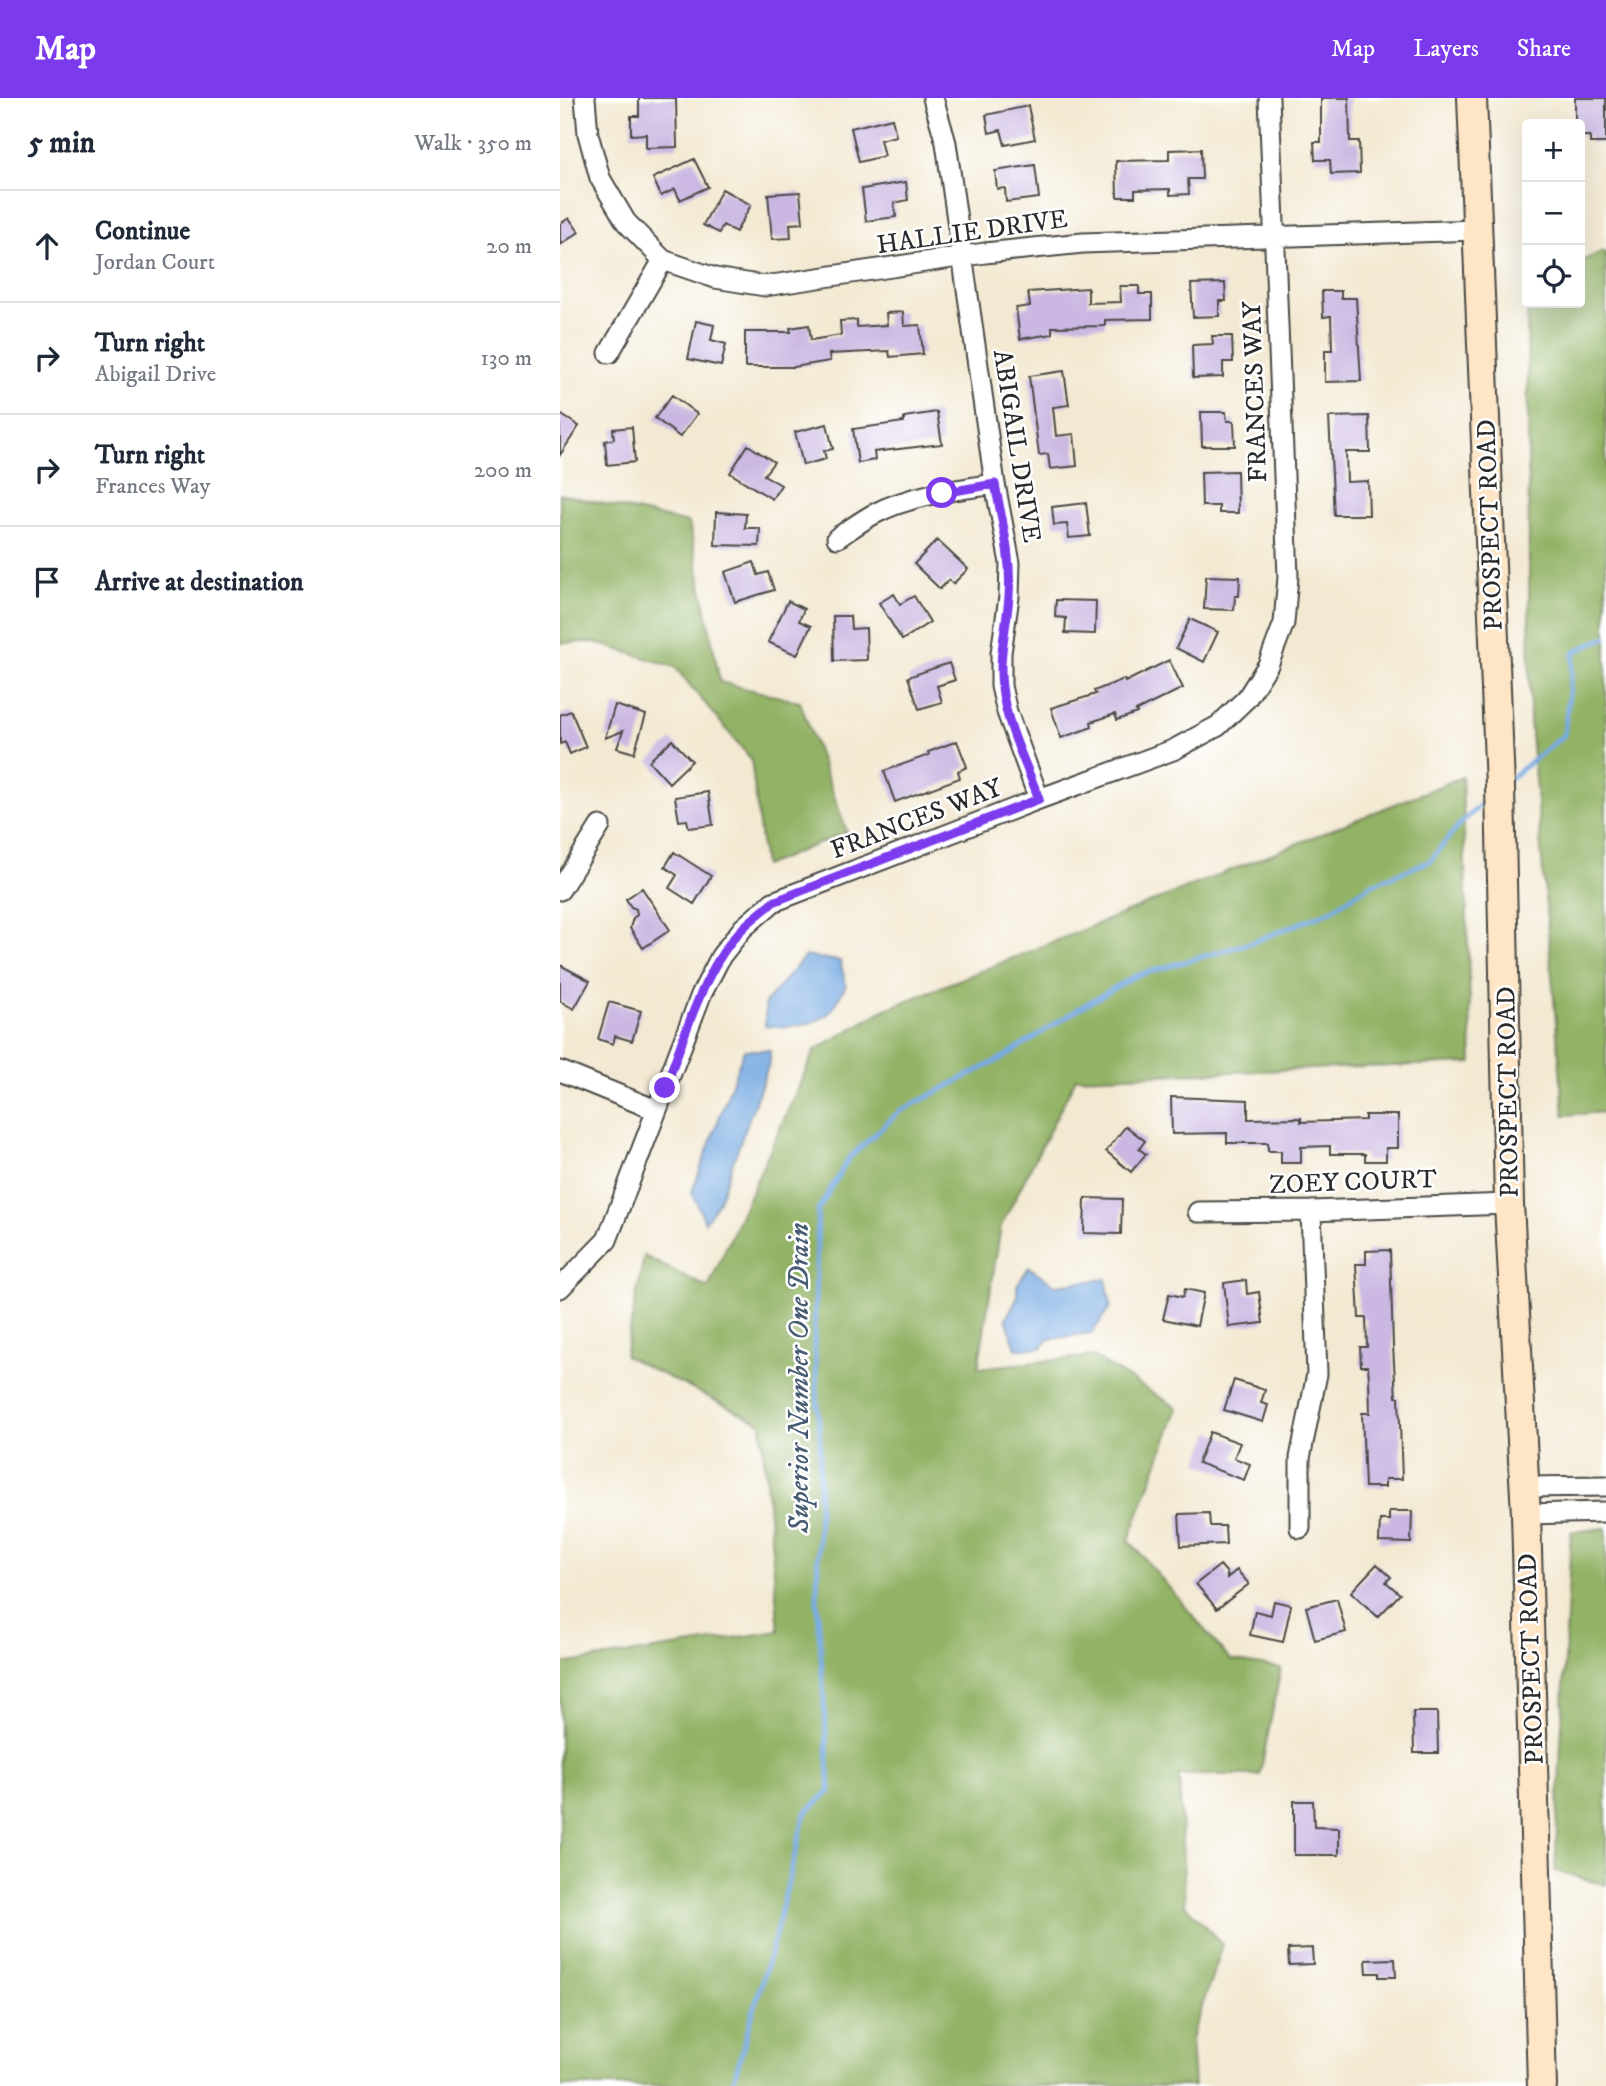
<!DOCTYPE html>
<html lang="en">
<head>
<meta charset="utf-8">
<style>
  :root { --surface:#fff; --page:#f6f6f7; --text:#1f2937; --muted:#747a83; --line:#e0e1e3; --accent:#7c3aed }
  body { margin:0; font-family:"IM FELL DW Pica",serif; background:var(--page); color:var(--text) }
  .controls { position:absolute; right:21px; top:21px; display:grid; overflow:hidden; border-radius:7px; box-shadow:0 7px 28px #0002 }
  .controls button { width:63px; height:63px; display:grid; place-items:center; padding:0; border:0; border-bottom:2px solid var(--line); background:var(--surface); color:var(--text); font:35px sans-serif }
  .stop { position:absolute; width:21px; height:21px; margin:-16px; border:5px solid #7c3aed; border-radius:50%; background:#fff }
  .stop.end { background:#7c3aed; border-color:#fff; box-shadow:0 2px 7px #0008 }
  .list { margin:0; padding:0; list-style:none }
  h2 { display:flex; justify-content:space-between; align-items:center; height:91px; margin:0; padding:0 28px; font-size:30px }
  h2 small { font-size:23px; font-weight:400; color:var(--muted) }
  .list li { display:grid; grid-template-columns:46px 1fr auto; gap:21px; align-items:center; box-sizing:border-box; height:112px; padding:0 28px; border-top:2px solid var(--line) }
  .list b { display:block; font-size:26px; white-space:nowrap }
  .list p { margin:0; font-size:23px; white-space:nowrap; color:var(--muted) }
  .list em { font-size:23px; font-style:normal; color:var(--muted) }
  .icon { flex:none; width:38px; height:38px; fill:none; stroke:currentColor; stroke-width:2; stroke-linecap:round; stroke-linejoin:round }
  .map { position:relative; flex:none; width:1046px; height:1988px; overflow:hidden }
  header { display:flex; align-items:center; gap:42px; box-sizing:border-box; height:98px; padding:0 35px; background:var(--accent); color:#fff }
  header strong { font-size:33px }
  nav { display:flex; gap:38px; margin-inline-start:auto; font-size:24px }
  main { display:flex }
  aside { flex:1; background:var(--surface) }
  .map>svg:first-child { display:block }
  .forest { fill:#92b265; stroke:#5e6e48; stroke-width:2 }
  .water { fill:#74a9e2; stroke:#506a86; stroke-width:2 }
  .lines { fill:none; stroke-linecap:round; stroke-linejoin:round }
  .stream { stroke:#74a9e2; stroke-width:5 }
  .building { fill:#cab7e2 }
  .street-casing { stroke:#494844; stroke-width:23 }
  .secondary-casing { stroke:#494844; stroke-width:32 }
  .street { stroke:#fff; stroke-width:19 }
  .secondary { stroke:#fde5c5; stroke-width:28 }
  .route { stroke:#7c3aed; stroke-width:9 }
  .labels { text-anchor:middle; stroke-width:5; stroke-linejoin:round; paint-order:stroke }
  .street-label { font-size:26px; fill:#2b2b2b; stroke:#fff }
  .water-label { font-size:28px; font-style:italic; fill:#485d74; stroke:#fff }
</style>
</head>
<body>
<header>
<strong>Map</strong>
<nav><a>Map</a><a>Layers</a><a>Share</a></nav>
</header>
<main>
<aside>
<h2>5 min<small>Walk · 350 m</small></h2>
<ul class="list">
<li><svg class="icon" aria-label="ahead" viewBox="0 0 24 24"><path d="M12 20V5M6 11l6-6 6 6"/></svg><div><b>Continue</b><p>Jordan Court</p></div><em>20 m</em></li>
<li><svg class="icon" aria-label="right" viewBox="0 0 24 24"><path d="M7 20v-9h11M14 6l5 5-5 5"/></svg><div><b>Turn right</b><p>Abigail Drive</p></div><em>130 m</em></li>
<li><svg class="icon" aria-label="right" viewBox="0 0 24 24"><path d="M7 20v-9h11M14 6l5 5-5 5"/></svg><div><b>Turn right</b><p>Frances Way</p></div><em>200 m</em></li>
<li><svg class="icon" aria-label="arrive" viewBox="0 0 24 24"><path d="M6 21V4h12l-3 4 3 4H6"/></svg><div><b>Arrive at destination</b></div></li>
</ul>
</aside>
<div class="map">
<svg width="1046" height="1988" viewBox="0 0 1046 1988">
  <rect width="100%" height="100%" fill="#fff"/>
  <filter id="ink" filterUnits="userSpaceOnUse"><feTurbulence type="fractalNoise" baseFrequency=".0143" numOctaves="2"/><feDisplacementMap in="SourceGraphic" scale="14" xChannelSelector="R" yChannelSelector="G"/><feConvolveMatrix kernelMatrix="1 2 1 2 8 2 1 2 1" color-interpolation-filters="sRGB"/></filter>
  <filter id="wash" filterUnits="userSpaceOnUse"><feTurbulence type="fractalNoise" baseFrequency=".00686" numOctaves="4" result="noise"/><feDisplacementMap in="SourceGraphic" scale="28" xChannelSelector="R" yChannelSelector="G"/><feGaussianBlur stdDeviation="1.57" result="paint"/><feColorMatrix in="noise" values="0 0 0 0 0 0 0 0 0 0 0 0 0 0 0 0 0 1.4 0 .05"/><feComposite in="paint" operator="in"/></filter>
  <g filter="url(#wash)">
    <rect width="100%" height="100%" fill="#f3e9d2"/>
    <path class="forest" d="M 1043,153 L 1046,154 L 1046,1014 L 1004,1017 L 970,624 L 967,190 L 967,205 L 1020,205 L 1020,164 Z
      M 0,396 L 129,425 L 160,584 L 240,604 L 287,734 L 204,768 L 191,661 L 115,569 L 34,544 L 0,545 Z
      M 902,679 L 912,965 L 516,980 L 441,1128 L 418,1270 L 532,1258 L 618,1310 L 569,1442 L 670,1562 L 721,1570 L 700,1677 L 619,1677 L 625,1807 L 663,1847 L 631,1941 L 634,1988 L 0,1988 L 0,1566 L 219,1533 L 201,1325 L 65,1258 L 84,1158 L 148,1190 L 255,952 L 324,912 Z
      M 1046,1430 L 1046,1787 L 995,1773 L 1011,1434 Z"/>
    <path class="water" d="M 245,858 L 280,863 L 286,887 C 281,895 276,909 269,915 C 253,929 225,930 205,928 L 205,905 Z
      M 184,952 L 210,952 L 210,963 L 158,1105 L 145,1124 L 132,1094 Z
      M 469,1169 L 495,1187 L 546,1181 L 551,1208 L 532,1235 L 489,1241 L 481,1250 L 456,1251 L 446,1220 L 457,1201 L 457,1187 Z"/>
    <g class="lines">
      <path class="stream" d="M 948,682 L 1004,637 L 1014,554 L 1046,539
        M 172,1988 L 215,1838 L 245,1715 L 270,1693 L 257,1500 L 260,1346 L 254,1236 L 258,1112 L 289,1060 L 340,1013 L 446,958 L 518,911 L 575,878 L 693,844 L 770,813 L 810,787 L 870,763 L 898,728 L 930,698"/>
    </g>
    <g id="blocks">
      <path class="building" d="M 79,0 L 116,0 L 117,49 L 86,50 L 86,36 L 71,37 L 71,18 L 79,18 Z
        M 761,0 L 789,0 L 790,43 L 799,43 L 800,75 L 771,76 L 770,62 L 755,62 L 754,44 L 761,44 Z
        M 1015,0 L 1046,0 L 1046,45 L 1030,45 L 1030,38 L 1020,38 L 1020,26 L 1015,26 Z
        M 468,8 L 475,41 L 445,47 L 441,32 L 429,35 L 426,17 Z
        M 332,20 L 336,38 L 320,42 L 324,58 L 299,64 L 291,30 Z
        M 641,51 L 642,81 L 628,81 L 629,96 L 610,97 L 610,91 L 575,92 L 575,99 L 557,99 L 556,63 L 609,62 L 609,52 Z
        M 134,61 L 148,89 L 120,102 L 115,91 L 101,98 L 93,80 Z
        M 475,67 L 479,100 L 446,104 L 445,90 L 437,91 L 435,73 Z
        M 346,84 L 348,102 L 334,105 L 336,119 L 306,123 L 302,91 Z
        M 162,91 L 191,107 L 176,134 L 163,127 L 159,135 L 143,127 Z
        M 240,94 L 243,125 L 230,126 L 231,140 L 212,141 L 208,96 Z
        M 9,120 L 19,134 L 0,147 L 0,126 Z
        M 665,185 L 666,203 L 659,203 L 659,218 L 633,219 L 631,186 Z
        M 560,188 L 579,188 L 579,196 L 592,196 L 592,221 L 545,222 L 545,228 L 492,229 L 492,236 L 460,241 L 456,210 L 470,208 L 468,194 L 528,190 L 528,205 L 561,204 Z
        M 762,193 L 781,193 L 781,200 L 796,200 L 801,283 L 765,284 L 765,252 L 772,252 L 771,218 L 763,219 Z
        M 343,214 L 344,228 L 360,227 L 363,256 L 330,259 L 329,253 L 269,256 L 270,263 L 234,269 L 185,269 L 185,234 L 231,234 L 230,230 L 249,227 L 251,242 L 281,237 L 280,223 L 297,222 L 297,229 L 327,227 L 326,215 Z
        M 136,223 L 154,227 L 151,242 L 166,246 L 161,268 L 128,261 Z
        M 652,238 L 672,238 L 673,264 L 663,264 L 663,279 L 633,280 L 632,247 L 653,246 Z
        M 504,273 L 509,307 L 493,309 L 496,338 L 514,336 L 517,368 L 490,371 L 488,356 L 479,357 L 469,278 Z
        M 112,297 L 137,316 L 120,339 L 95,320 Z
        M 377,314 L 382,346 L 314,354 L 315,362 L 298,365 L 293,331 L 344,324 L 344,319 Z
        M 641,314 L 666,314 L 667,323 L 674,323 L 675,348 L 642,348 Z
        M 0,316 L 19,328 L 0,357 Z
        M 809,318 L 810,354 L 786,354 L 787,384 L 808,383 L 809,417 L 774,417 L 769,319 Z
        M 267,326 L 273,351 L 264,353 L 266,361 L 243,367 L 235,334 Z
        M 72,329 L 75,364 L 47,367 L 45,343 L 54,341 L 53,331 Z
        M 188,347 L 214,364 L 204,377 L 221,387 L 212,401 L 170,375 Z
        M 677,373 L 678,415 L 659,415 L 659,408 L 642,408 L 641,374 Z
        M 526,405 L 530,438 L 509,440 L 507,426 L 494,427 L 492,409 Z
        M 156,414 L 186,416 L 185,430 L 200,430 L 199,448 L 155,447 Z
        M 377,442 L 408,471 L 393,486 L 389,482 L 380,491 L 354,466 Z
        M 194,464 L 198,477 L 208,474 L 214,492 L 175,504 L 165,474 Z
        M 646,478 L 680,479 L 679,498 L 675,498 L 674,512 L 644,511 Z
        M 334,496 L 340,506 L 354,498 L 370,524 L 342,542 L 319,505 Z
        M 496,502 L 536,503 L 535,536 L 505,535 L 506,520 L 495,519 Z
        M 228,503 L 244,511 L 239,523 L 251,528 L 237,557 L 208,544 Z
        M 273,518 L 290,518 L 291,531 L 306,530 L 307,562 L 274,563 Z
        M 630,521 L 658,534 L 644,564 L 616,550 Z
        M 609,562 L 623,590 L 576,613 L 577,615 L 557,622 L 555,616 L 531,624 L 532,629 L 501,640 L 491,610 L 536,596 L 534,593 L 564,581 L 565,584 Z
        M 389,565 L 395,582 L 377,588 L 382,604 L 359,611 L 348,579 Z
        M 55,607 L 86,617 L 74,655 L 57,650 L 63,633 L 45,640 Z
        M 11,613 L 26,649 L 10,656 L 5,644 L 0,646 L 0,617 Z
        M 112,642 L 132,663 L 109,685 L 89,663 Z
        M 397,643 L 407,669 L 398,673 L 400,680 L 335,704 L 324,673 L 369,657 L 368,654 Z
        M 148,694 L 153,727 L 129,730 L 127,722 L 119,723 L 115,699 Z
        M 114,754 L 151,778 L 134,806 L 109,790 L 117,777 L 105,769 Z
        M 82,790 L 110,832 L 83,850 L 70,830 L 73,820 L 77,817 L 76,811 L 71,809 L 66,801 Z
        M 0,867 L 30,883 L 14,911 L 0,903 Z
        M 49,904 L 81,913 L 72,943 L 55,938 L 53,946 L 38,941 Z
        M 611,999 L 688,1002 L 688,1021 L 741,1020 L 741,1024 L 805,1022 L 805,1017 L 838,1017 L 838,1050 L 826,1050 L 826,1063 L 805,1063 L 805,1056 L 770,1056 L 770,1048 L 741,1049 L 741,1065 L 721,1065 L 721,1053 L 708,1053 L 708,1045 L 667,1045 L 667,1035 L 612,1036 Z
        M 566,1028 L 585,1043 L 579,1051 L 586,1056 L 571,1074 L 546,1053 Z
        M 525,1100 L 562,1101 L 561,1136 L 524,1135 Z
        M 830,1152 L 833,1248 L 836,1299 L 839,1299 L 842,1381 L 825,1381 L 825,1389 L 805,1389 L 802,1315 L 810,1315 L 809,1281 L 808,1268 L 801,1268 L 800,1249 L 807,1249 L 806,1220 L 799,1220 L 796,1166 L 806,1166 L 806,1153 Z
        M 686,1182 L 687,1196 L 699,1194 L 703,1225 L 669,1229 L 664,1185 Z
        M 625,1191 L 644,1195 L 637,1228 L 603,1221 L 609,1196 L 623,1199 Z
        M 674,1282 L 705,1292 L 701,1305 L 708,1307 L 703,1324 L 664,1312 Z
        M 650,1334 L 680,1345 L 674,1360 L 690,1366 L 684,1382 L 638,1365 Z
        M 829,1413 L 852,1413 L 851,1445 L 819,1444 L 820,1422 L 829,1422 Z
        M 649,1415 L 650,1428 L 665,1428 L 666,1446 L 621,1448 L 619,1416 Z
        M 817,1466 L 831,1479 L 826,1484 L 840,1496 L 818,1519 L 791,1494 Z
        M 660,1467 L 667,1475 L 667,1480 L 677,1472 L 689,1486 L 657,1511 L 636,1486 Z
        M 777,1501 L 786,1534 L 755,1542 L 746,1509 Z
        M 714,1503 L 731,1507 L 723,1544 L 690,1537 L 695,1513 L 711,1517 Z
        M 853,1614 L 877,1614 L 878,1655 L 854,1655 Z
        M 734,1703 L 753,1703 L 754,1729 L 779,1730 L 779,1757 L 734,1757 Z
        M 752,1850 L 753,1866 L 729,1867 L 728,1851 Z
        M 835,1861 L 836,1879 L 819,1879 L 819,1875 L 807,1875 L 806,1862 Z"/>
    </g>
  </g>
  <g filter="url(#ink)">
    <use href="#blocks" fill-opacity="0" stroke="#494844" stroke-width="2"/>
    <g class="lines">
      <g class="street-casing">
        <path id="street" d="M 25,0 L 28,36 L 40,80 L 66,124 L 103,162 L 155,180 L 205,188 L 425,155 L 523,145 L 918,132
          M 373,0 L 386,45 L 435,386 L 450,465 L 449,499 L 441,555 L 441,588 L 447,614 L 479,701
          M 49,255 L 103,162
          M 277,440 C 289,432 301,423 314,416 C 350,397 395,392 435,386
          M 0,792 L 40,728
          M 0,973 L 96,1012
          M 638,1114 L 751,1113 L 949,1106
          M 0,1190 L 47,1142 L 141,897 L 161,858 L 183,830 L 213,804 L 479,701 L 613,652 L 658,628 L 687,600 L 708,567 L 724,525 L 728,479 L 709,0
          M 964,1389 L 1046,1388
          M 966,1416 L 1046,1414
          M 740,1430 L 740,1360 L 757,1276 L 751,1113"/>
      </g>
      <g class="secondary-casing">
        <path id="secondary" d="M 912,0 L 940,689 L 949,1106 L 966,1416 L 982,1988"/>
      </g>
      <use href="#street" class="street"/>
      <use href="#secondary" class="secondary"/>
    </g>
  </g>
  <g class="lines" filter="url(#ink)">
    <path class="route" d="M 105,990 C 125,938 144,868 184,829 C 193,820 204,813 213,804 L 479,701 C 466,665 446,627 442,589 C 438,558 447,528 449,498 C 452,460 442,423 435,386 L 382,395"/>
  </g>
  <g class="labels">
    <g class="street-label">
      <text transform="translate(412 133) rotate(-8)" y="9">HALLIE DRIVE</text>
      <text transform="translate(694 294) rotate(-92)" y="9">FRANCES WAY</text>
      <text transform="translate(458 348) rotate(81)" y="9">ABIGAIL DRIVE</text>
      <text transform="translate(929 427) rotate(-92)" y="9">PROSPECT ROAD</text>
      <text transform="translate(356 720) rotate(-21)" y="9">FRANCES WAY</text>
      <text transform="translate(947 994) rotate(-91)" y="9">PROSPECT ROAD</text>
      <text transform="translate(793 1083) rotate(-2)" y="9">ZOEY COURT</text>
      <text transform="translate(970 1561) rotate(-92)" y="9">PROSPECT ROAD</text>
    </g>
    <g class="water-label">
      <text transform="translate(238 1280) rotate(-90)" y="10">Superior Number One Drain</text>
    </g>
  </g>
</svg>
<div class="controls">
<button>+</button>
<button>−</button>
<button><svg class="icon" aria-label="locate" viewBox="0 0 24 24"><circle cx="12" cy="12" r="6"/><path d="M12 2v4M12 18v4M2 12h4M18 12h4"/></svg></button>
</div>
<div class="stop" style="left:382px;top:395px"></div>
<div class="stop end" style="left:105px;top:990px"></div>
</div>
</main>
</body>
</html>
